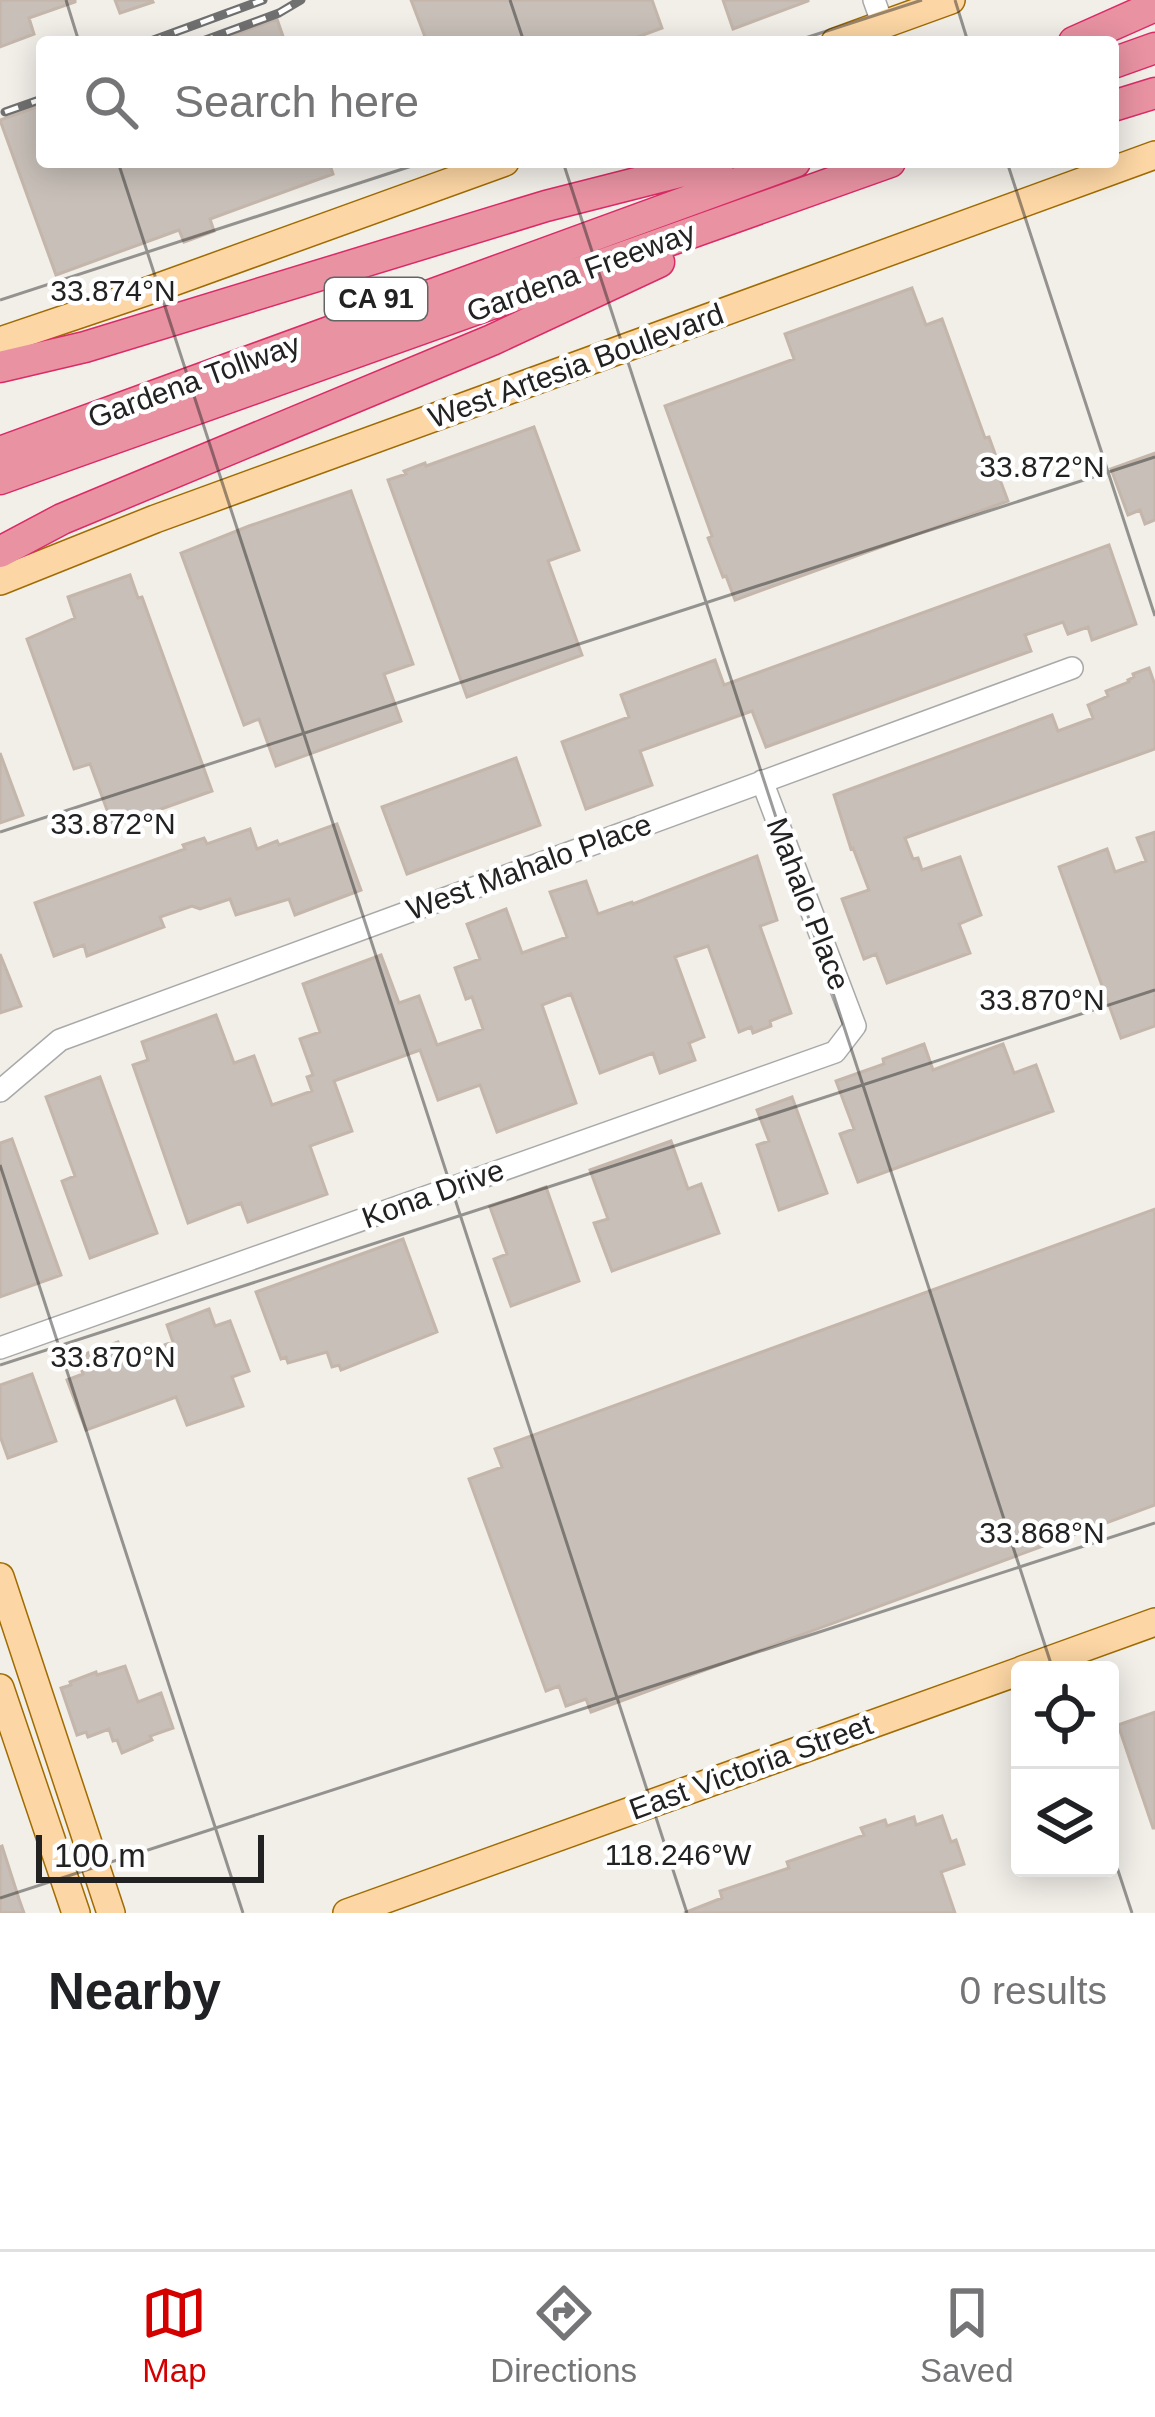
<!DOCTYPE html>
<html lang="en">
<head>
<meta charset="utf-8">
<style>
  :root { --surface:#fff; --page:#f2f2f2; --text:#202124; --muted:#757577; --line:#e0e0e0; --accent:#d40000 }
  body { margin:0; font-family:Helvetica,sans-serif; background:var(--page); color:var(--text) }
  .controls { position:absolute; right:36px; bottom:36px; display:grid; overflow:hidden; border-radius:12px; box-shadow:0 6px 30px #0003 }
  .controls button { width:108px; height:108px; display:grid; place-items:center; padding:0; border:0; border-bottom:3px solid var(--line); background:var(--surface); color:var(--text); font:60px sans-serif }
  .scale { position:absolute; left:36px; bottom:30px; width:228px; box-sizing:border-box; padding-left:12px; border:6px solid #222; border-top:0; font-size:33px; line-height:42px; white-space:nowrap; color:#222; -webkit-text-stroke:9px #fff; paint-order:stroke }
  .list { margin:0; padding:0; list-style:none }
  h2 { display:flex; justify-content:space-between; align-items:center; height:156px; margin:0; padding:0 48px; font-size:51px }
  h2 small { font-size:39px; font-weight:400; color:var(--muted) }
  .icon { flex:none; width:66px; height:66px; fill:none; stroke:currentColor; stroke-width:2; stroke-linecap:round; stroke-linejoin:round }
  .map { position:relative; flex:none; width:1155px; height:1913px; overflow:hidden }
  .search { position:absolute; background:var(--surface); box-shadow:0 6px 30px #0003; left:36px; right:36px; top:36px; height:132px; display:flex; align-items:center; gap:30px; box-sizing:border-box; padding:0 42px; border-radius:12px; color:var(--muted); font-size:45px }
  .sheet { height:336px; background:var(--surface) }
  nav { display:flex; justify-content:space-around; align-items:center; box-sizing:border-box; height:168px; border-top:3px solid var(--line); background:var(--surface); font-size:33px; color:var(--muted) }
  nav a { display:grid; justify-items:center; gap:6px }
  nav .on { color:var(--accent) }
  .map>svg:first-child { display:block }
  .building { fill:#c7bfb8; stroke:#c4b6ab; stroke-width:3 }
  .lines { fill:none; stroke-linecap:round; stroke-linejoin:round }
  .minor-casing { stroke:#a9a9a9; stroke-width:24 }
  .major-casing { stroke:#a06b00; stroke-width:30 }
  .highway-casing { stroke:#dc2a67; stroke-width:33 }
  .minor { stroke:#fff; stroke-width:21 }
  .major { stroke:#fcd6a4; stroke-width:27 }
  .highway { stroke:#e892a2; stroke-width:30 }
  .rail-casing { stroke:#707070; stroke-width:9 }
  .rail { stroke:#fff; stroke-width:4.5; stroke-dasharray:14; stroke-linecap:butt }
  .ticks { fill:none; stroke:#222; stroke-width:3; stroke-opacity:0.45 }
  .labels { text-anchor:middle; stroke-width:9; stroke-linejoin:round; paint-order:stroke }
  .shield { fill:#fff; stroke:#646464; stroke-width:3 }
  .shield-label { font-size:27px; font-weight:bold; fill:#222 }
  .street-label { font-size:30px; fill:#222; stroke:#fff }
  .ticks-label { font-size:30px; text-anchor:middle; fill:#222; stroke:#fff; stroke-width:9; stroke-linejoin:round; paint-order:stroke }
</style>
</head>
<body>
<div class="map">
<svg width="1155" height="1913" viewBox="0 0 1155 1913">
  <rect width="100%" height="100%" fill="#f2efe9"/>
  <path class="building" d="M 0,0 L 75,0 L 75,2 L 29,18 L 34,34 L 0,47 Z
    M 115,0 L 152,0 L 153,2 L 120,13 Z
    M 411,0 L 652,0 L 662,28 L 624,42 L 427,42 Z
    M 723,0 L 808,0 L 808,1 L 733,29 Z
    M 277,19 L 285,42 L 219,42 L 219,40 Z
    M 42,105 L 42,162 L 329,162 L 333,174 L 210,219 L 214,231 L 184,242 L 179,230 L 56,275 L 0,120 Z
    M 912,288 L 926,325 L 942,319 L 985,438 L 989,437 L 1003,476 L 999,477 L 1008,501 L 735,600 L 726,576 L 723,577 L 708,538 L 712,536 L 665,406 L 794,359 L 785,334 Z
    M 534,427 L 579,550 L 548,561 L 582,655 L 467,697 L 388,480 L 406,474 L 404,471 L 425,463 L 426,466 Z
    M 1155,453 L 1155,520 L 1145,524 L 1140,510 L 1128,515 L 1111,469 Z
    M 351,491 L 413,664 L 384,674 L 401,721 L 276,766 L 259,719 L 244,725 L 181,553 L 249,526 Z
    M 1109,545 L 1136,624 L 1092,640 L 1088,627 L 1068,634 L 1063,622 L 1025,635 L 1031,651 L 766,747 L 752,711 L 640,751 L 652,785 L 586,809 L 562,742 L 629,717 L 621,695 L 715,660 L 724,685 Z
    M 130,575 L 138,598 L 142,597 L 212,791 L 113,826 L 90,764 L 74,769 L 27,639 L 75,618 L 68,597 Z
    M 1149,668 L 1155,685 L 1155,749 L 905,838 L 913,859 L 918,858 L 922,870 L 960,857 L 981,915 L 959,924 L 970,953 L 887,983 L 876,954 L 864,959 L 842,899 L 869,890 L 853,848 L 851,849 L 834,795 L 1052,715 L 1058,731 L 1093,718 L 1088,705 L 1108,696 L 1106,691 L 1129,682 L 1128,680 L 1134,677 L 1133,674 Z
    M 0,753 L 23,815 L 0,823 Z
    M 516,758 L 540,825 L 407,874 L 382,807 Z
    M 337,824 L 361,890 L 295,915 L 289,899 L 236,915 L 230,899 L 200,909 L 192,906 L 160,917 L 164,927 L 87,956 L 84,945 L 54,956 L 35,903 L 185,849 L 183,845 L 204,838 L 207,844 L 250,829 L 257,849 L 277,841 L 279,845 Z
    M 1155,832 L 1155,1026 L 1121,1038 L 1059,867 L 1107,849 L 1115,872 L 1146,861 L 1137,838 Z
    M 757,856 L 777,920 L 760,926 L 791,1013 L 770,1021 L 771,1026 L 753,1033 L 751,1027 L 739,1032 L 708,946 L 675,957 L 704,1037 L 689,1043 L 695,1060 L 660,1073 L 653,1053 L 600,1073 L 571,994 L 542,1005 L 576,1103 L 497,1132 L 480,1085 L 438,1100 L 420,1050 L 334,1081 L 352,1131 L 310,1146 L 327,1194 L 248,1222 L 241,1203 L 188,1223 L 133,1065 L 148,1060 L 142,1042 L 216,1015 L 234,1063 L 254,1056 L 272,1105 L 312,1091 L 307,1077 L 313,1075 L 300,1039 L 320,1032 L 303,984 L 381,955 L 399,1003 L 419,996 L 437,1045 L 483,1029 L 472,997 L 466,999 L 455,968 L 480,959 L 467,924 L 506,909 L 522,953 L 567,937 L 550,892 L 586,881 L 598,914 L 632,902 L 633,904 Z
    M 0,954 L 21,1006 L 0,1013 Z
    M 924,1044 L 933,1070 L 1003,1044 L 1014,1073 L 1036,1065 L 1053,1111 L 858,1182 L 840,1134 L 854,1129 L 836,1081 L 884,1064 L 883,1059 Z
    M 100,1077 L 157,1233 L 90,1258 L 62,1181 L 75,1176 L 46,1097 Z
    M 792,1097 L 827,1193 L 779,1210 L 757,1145 L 769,1141 L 757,1110 Z
    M 12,1139 L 61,1275 L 0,1297 L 0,1143 Z
    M 671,1141 L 688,1189 L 701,1184 L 719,1233 L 612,1271 L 594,1223 L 608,1219 L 590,1170 Z
    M 546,1187 L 579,1281 L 511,1306 L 494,1259 L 507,1254 L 490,1207 Z
    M 1155,1209 L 1155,1505 L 591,1712 L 586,1699 L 566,1706 L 559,1686 L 546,1691 L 469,1479 L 502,1467 L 495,1449 Z
    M 403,1239 L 437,1332 L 341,1370 L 339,1365 L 332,1367 L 327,1352 L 288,1363 L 286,1357 L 281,1359 L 256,1292 Z
    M 209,1309 L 215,1326 L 230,1321 L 249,1371 L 232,1377 L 243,1406 L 187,1425 L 176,1397 L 86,1430 L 67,1380 L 83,1374 L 77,1357 L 118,1342 L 125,1359 L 173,1342 L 167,1325 Z
    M 32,1374 L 56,1441 L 8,1458 L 0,1436 L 0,1385 Z
    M 125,1666 L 138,1702 L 161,1693 L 173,1728 L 150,1736 L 152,1740 L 122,1753 L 117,1740 L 113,1741 L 109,1729 L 88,1737 L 86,1732 L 77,1735 L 61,1688 L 71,1685 L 70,1682 L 96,1672 L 97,1675 Z
    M 1155,1712 L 1155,1828 L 1153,1828 L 1118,1725 Z
    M 942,1816 L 951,1842 L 956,1840 L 964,1864 L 941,1872 L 955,1913 L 684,1913 L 722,1898 L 720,1891 L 789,1868 L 787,1862 L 864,1835 L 861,1828 L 885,1820 L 887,1826 L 914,1817 L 916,1825 Z
    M 2,1846 L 19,1899 L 24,1913 L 0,1913 L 0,1847 Z"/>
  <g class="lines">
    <g class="minor-casing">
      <path id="minor" d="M 874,0 L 883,25
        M 0,1091 L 60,1040 L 1072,668
        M 0,1348 L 835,1052 L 855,1026 L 762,781"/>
    </g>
    <g class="major-casing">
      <path id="major" d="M 835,42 L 951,0
        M 0,341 L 148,291 L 505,162
        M 0,581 L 155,519 L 1155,155
        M 0,1577 L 111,1913
        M 1022,1670 L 1155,1622
        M 0,1688 L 76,1913
        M 347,1913 L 1020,1671"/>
    </g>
    <g class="highway-casing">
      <path id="highway" d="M 1074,42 L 1155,6
        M 1113,63 L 1155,48
        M 1113,106 L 1155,93
        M 0,367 L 85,347 L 546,206 L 719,162
        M 0,452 L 795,162
        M 0,479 L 890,162
        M 0,552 L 62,519 L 492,340 L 659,262"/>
    </g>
    <use href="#minor" class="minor"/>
    <use href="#major" class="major"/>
    <use href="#highway" class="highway"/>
    <g class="rail-casing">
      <path id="rail" d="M 148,42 L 263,0
        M 200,42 L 279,13 L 301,0
        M 5,112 L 42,99"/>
    </g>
    <use href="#rail" class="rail"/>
  </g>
  <path class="ticks" d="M 66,0 L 79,42M 510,0 L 524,42M 955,0 L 968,42M 793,42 L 922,0M 118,162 L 687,1913M 563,162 L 1053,1670M 1007,162 L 1155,616M 0,300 L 424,162M 0,832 L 1155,457M 0,1165 L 243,1913M 0,1365 L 1155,990M 1110,1846 L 1132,1913M 0,1898 L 1155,1523"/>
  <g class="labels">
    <rect class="shield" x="325" y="278" width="102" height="42" rx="9"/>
    <g class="shield-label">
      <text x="376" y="308">CA 91</text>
    </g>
    <g class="street-label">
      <text transform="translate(581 272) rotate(-20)" y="10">Gardena Freeway</text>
      <text transform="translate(576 366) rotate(-20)" y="10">West Artesia Boulevard</text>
      <text transform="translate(194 381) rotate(-20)" y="10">Gardena Tollway</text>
      <text transform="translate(529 867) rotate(-20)" y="10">West Mahalo Place</text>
      <text transform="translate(808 904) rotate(69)" y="10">Mahalo Place</text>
      <text transform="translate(433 1194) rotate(-20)" y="10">Kona Drive</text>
      <text transform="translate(751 1767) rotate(-20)" y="10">East Victoria Street</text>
    </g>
  </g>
  <g class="ticks-label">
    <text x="113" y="301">33.874°N</text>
    <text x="1042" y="477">33.872°N</text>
    <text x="113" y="834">33.872°N</text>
    <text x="1042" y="1010">33.870°N</text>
    <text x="113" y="1367">33.870°N</text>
    <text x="1042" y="1543">33.868°N</text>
    <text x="678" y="1865">118.246°W</text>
  </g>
</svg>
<div class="controls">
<button><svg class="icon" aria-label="locate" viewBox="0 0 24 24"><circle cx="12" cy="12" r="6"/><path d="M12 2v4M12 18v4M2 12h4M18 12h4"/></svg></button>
<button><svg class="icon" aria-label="layers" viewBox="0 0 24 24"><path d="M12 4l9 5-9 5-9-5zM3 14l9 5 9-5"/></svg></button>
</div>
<div class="scale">100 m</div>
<div class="search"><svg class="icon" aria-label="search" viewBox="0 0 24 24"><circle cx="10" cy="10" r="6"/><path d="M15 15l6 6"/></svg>Search here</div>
</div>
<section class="sheet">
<h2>Nearby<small>0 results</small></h2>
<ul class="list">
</ul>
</section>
<nav>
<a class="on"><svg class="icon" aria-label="map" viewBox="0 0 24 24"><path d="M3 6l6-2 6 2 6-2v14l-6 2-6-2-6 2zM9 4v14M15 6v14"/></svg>Map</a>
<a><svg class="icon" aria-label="directions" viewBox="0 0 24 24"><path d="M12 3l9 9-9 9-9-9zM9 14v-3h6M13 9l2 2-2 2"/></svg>Directions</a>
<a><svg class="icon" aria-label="saved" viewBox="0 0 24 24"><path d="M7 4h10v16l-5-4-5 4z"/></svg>Saved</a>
</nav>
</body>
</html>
